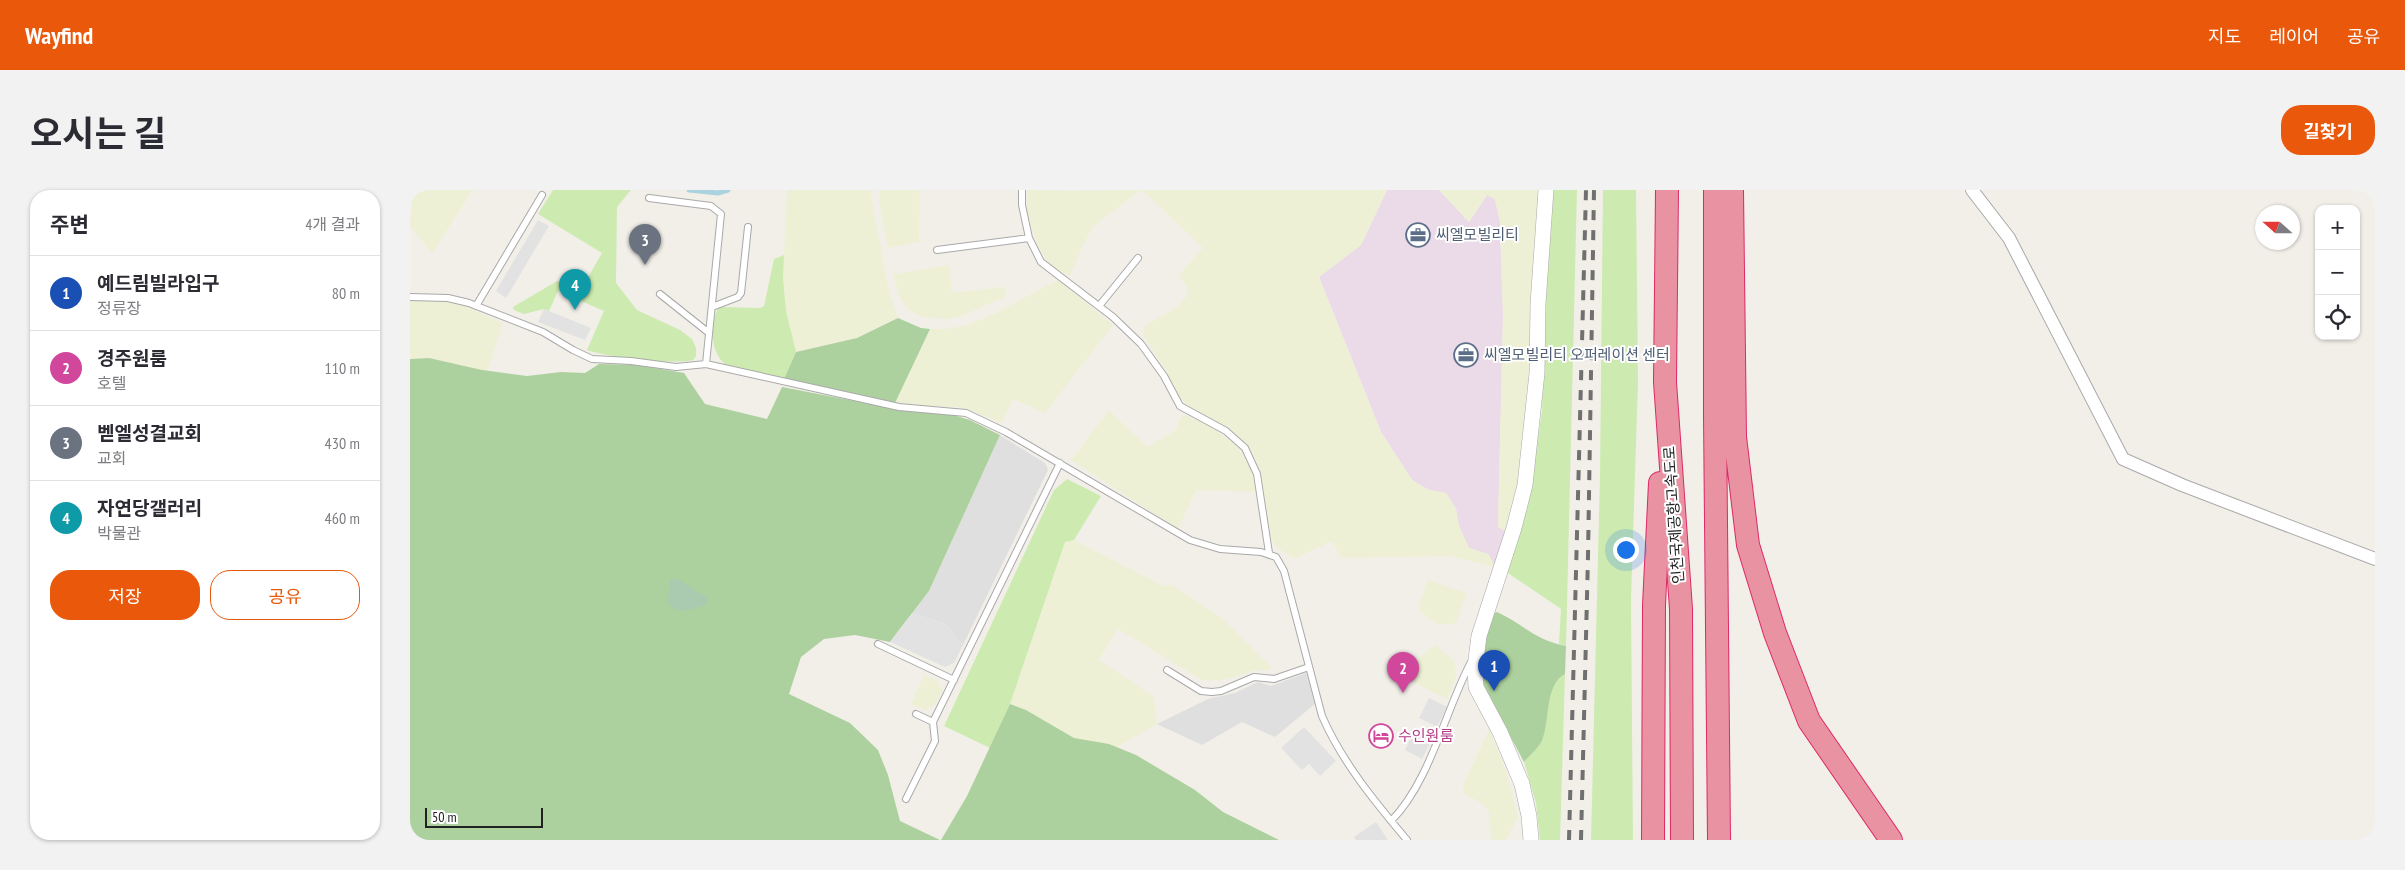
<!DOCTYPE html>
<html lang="ko">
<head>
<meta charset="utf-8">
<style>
  :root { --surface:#fff; --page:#f2f2f3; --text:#2b2b33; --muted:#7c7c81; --line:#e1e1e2; --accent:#ea580c }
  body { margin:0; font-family:"PT Sans Narrow","Noto Sans KR",sans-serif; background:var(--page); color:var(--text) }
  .controls { position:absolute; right:15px; top:15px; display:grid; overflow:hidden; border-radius:10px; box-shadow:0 1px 4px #0004 }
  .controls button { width:45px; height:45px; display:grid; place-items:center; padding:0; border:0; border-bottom:1px solid var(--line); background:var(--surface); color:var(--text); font:25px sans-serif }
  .compass { position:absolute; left:1845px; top:15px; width:45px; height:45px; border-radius:50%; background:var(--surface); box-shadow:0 1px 4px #0004; rotate:291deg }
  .scale { position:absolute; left:15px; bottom:12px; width:118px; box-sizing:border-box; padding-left:5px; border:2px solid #222; border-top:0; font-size:14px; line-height:18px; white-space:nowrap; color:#222; -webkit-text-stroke:4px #fff; paint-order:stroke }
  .you { position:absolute; left:1215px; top:359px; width:18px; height:18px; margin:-12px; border:4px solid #fff; border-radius:50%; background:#1a73e8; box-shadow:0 0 0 8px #1a73e833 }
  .badge { display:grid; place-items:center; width:32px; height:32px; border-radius:50%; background:var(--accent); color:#fff; font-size:16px; font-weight:700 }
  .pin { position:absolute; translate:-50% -41px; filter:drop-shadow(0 1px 2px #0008) }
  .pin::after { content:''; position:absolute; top:26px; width:18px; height:15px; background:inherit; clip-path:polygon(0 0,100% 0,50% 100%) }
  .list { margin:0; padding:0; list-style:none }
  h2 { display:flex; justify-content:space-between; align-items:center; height:65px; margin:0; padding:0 20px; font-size:21px }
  h2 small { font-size:16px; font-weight:400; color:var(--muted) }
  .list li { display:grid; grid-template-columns:32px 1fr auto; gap:15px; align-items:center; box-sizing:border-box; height:75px; padding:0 20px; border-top:1px solid var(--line) }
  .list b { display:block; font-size:19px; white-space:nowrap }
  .list p { margin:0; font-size:16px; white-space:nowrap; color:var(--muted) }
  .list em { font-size:16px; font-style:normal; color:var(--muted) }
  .actions { display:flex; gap:10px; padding:15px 20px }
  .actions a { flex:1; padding:11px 0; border:1px solid var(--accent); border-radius:20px; text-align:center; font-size:18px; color:var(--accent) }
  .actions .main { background:var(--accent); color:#fff }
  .icon { flex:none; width:28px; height:28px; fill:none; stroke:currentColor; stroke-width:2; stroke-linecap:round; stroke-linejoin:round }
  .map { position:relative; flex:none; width:1965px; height:650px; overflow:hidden; border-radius:20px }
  header { display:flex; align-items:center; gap:30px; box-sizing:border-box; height:70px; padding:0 25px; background:var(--accent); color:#fff }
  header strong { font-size:24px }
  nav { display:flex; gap:28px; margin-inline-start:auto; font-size:18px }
  .intro { display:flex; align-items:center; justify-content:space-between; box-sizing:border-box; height:120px; padding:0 30px }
  h1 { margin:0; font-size:35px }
  .button { padding:12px 22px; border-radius:20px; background:var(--accent); color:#fff; font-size:18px; font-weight:700 }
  main { display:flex; gap:30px; padding:0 30px }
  aside { flex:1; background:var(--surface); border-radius:20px; box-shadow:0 1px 4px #0004 }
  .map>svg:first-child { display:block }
  .residential { fill:#e0dfdf }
  .industrial { fill:#ebdbe8 }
  .farmland { fill:#eef0d5 }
  .grass { fill:#cdebb0 }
  .forest { fill:#add19e }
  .cemetery { fill:#aacbaf }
  .parking { fill:#e2e2e2 }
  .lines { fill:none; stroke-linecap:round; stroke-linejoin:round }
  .stream { stroke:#aad3df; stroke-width:5 }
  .service-casing { stroke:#a9a9a9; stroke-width:8 }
  .minor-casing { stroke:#a9a9a9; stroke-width:14 }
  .tertiary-casing { stroke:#a9a9a9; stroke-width:16 }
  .motorway-casing { stroke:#dc2a67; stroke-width:24 }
  .service { stroke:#fff; stroke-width:6 }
  .minor { stroke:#fff; stroke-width:12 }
  .tertiary { stroke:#fff; stroke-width:15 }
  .motorway { stroke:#e892a2; stroke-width:22 }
  .rail { stroke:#707070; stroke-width:4; stroke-dasharray:10 10; stroke-linecap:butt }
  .labels { text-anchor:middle; stroke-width:4; stroke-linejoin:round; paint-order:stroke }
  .service-label { font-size:15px; fill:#4e5e75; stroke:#fff; text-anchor:start }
  .street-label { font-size:15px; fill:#222; stroke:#fff }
  .hotel-label { font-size:15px; fill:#b23c85; stroke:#fff; text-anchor:start }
</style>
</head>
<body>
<header>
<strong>Wayfind</strong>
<nav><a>지도</a><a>레이어</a><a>공유</a></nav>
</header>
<div class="intro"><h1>오시는 길</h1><a class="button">길찾기</a></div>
<main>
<aside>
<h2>주변<small>4개 결과</small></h2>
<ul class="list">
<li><span class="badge" style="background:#1a4fb4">1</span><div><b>예드림빌라입구</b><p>정류장</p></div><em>80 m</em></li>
<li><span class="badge" style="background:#d1479c">2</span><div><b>경주원룸</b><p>호텔</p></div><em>110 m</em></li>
<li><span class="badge" style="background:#6b7280">3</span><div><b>벧엘성결교회</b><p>교회</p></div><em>430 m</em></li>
<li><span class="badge" style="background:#0f9aa8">4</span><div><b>자연당갤러리</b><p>박물관</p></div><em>460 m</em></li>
</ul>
<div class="actions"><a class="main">저장</a><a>공유</a></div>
</aside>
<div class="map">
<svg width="1965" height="650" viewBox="0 0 1965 650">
  <rect width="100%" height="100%" fill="#f2efe9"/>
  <path class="residential" d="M 590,245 L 635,273 L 638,280 L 553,455 L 535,434 L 502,423 L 519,401 Z
    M 896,483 L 905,514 L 865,547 L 832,532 L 792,555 L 747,534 L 798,509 L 825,503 L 848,492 L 861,496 Z"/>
  <path class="industrial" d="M 977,0 L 1029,0 L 1059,32 L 1077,5 L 1085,9 L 1090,32 L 1093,125 L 1088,337 L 1095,341 L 1085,377 L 1078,364 L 1059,358 L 1049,336 L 1046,319 L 1036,303 L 1019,300 L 1002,290 L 971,242 L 909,87 L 951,55 Z"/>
  <path class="farmland" d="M 0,0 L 63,0 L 22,63 L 0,36 L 2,17 Z
    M 377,0 L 460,0 L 479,102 L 488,128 L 447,148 L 386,162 L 376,121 L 373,88 Z
    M 471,0 L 510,0 L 509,52 L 478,58 L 469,10 Z
    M 617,0 L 661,1 L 731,0 L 684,36 L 675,51 L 660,86 L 647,80 L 637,71 L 628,56 L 617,22 Z
    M 732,0 L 977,0 L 951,55 L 909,87 L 971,242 L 1002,290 L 1019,300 L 1036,303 L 1046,319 L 1049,336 L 1059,358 L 1078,364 L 1085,377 L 1040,366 L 931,368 L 922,351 L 884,369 L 866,357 L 862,349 L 850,278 L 842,261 L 821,239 L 778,217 L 769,206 L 754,177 L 733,145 L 734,138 L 739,133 L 765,119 L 776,107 L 778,100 L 769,85 L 793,58 Z
    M 1029,0 L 1130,0 L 1121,106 L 1118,202 L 1109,295 L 1095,341 L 1088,337 L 1093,125 L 1090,32 L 1085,9 L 1077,5 L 1059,32 Z
    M 539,75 L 542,103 L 595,97 L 595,107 L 549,127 L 537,129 L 512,127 L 502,122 L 495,116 L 489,106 L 483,84 Z
    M 648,90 L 703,135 L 635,223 L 603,209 L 592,233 L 551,217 L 513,216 L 485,213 L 520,139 L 536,139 L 558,135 L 586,123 Z
    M 27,110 L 52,115 L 93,133 L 77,181 L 19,168 L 0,169 L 0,112 Z
    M 699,220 L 737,257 L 765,241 L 768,235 L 768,231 L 775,225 L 798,235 L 826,255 L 841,278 L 846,302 L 786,300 L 768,339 L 661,270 Z
    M 664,350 L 753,396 L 762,395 L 813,429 L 862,478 L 858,481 L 846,480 L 813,490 L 792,490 L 708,439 L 689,470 L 744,507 L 747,534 L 707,557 L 664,548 L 616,520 L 600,514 L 655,352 Z
    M 1018,390 L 1056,403 L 1046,433 L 1028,435 L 1008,419 Z
    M 1025,455 L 1045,472 L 1046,487 L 1037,509 L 991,486 L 999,476 Z
    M 514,485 L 528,491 L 532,501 L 525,515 L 515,520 L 501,514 Z
    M 1079,539 L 1096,581 L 1108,627 L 1096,650 L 1081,650 L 1079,623 L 1074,615 L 1054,603 L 1053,596 Z"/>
  <path class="grass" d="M 143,0 L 221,0 L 207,17 L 206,93 L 227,120 L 270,140 L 282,149 L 286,158 L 286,166 L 283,170 C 265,175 195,167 177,160 L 194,121 L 148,101 L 139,121 L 134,119 L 114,124 L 104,120 L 103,117 L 147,91 L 170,101 L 192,63 L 128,24 Z
    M 1143,0 L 1167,0 L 1156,456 L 1149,454 L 1151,419 L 1098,383 L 1120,302 L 1132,221 L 1135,112 Z
    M 1193,0 L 1226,0 L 1228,191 L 1221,410 L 1223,650 L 1181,650 L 1190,285 Z
    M 374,65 L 373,88 L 376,121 L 386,162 L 374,189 L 315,174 C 301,164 299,134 308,119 L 311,117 L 350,118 L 354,116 L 364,69 Z
    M 657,289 L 691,306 L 664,350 L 655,352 L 600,514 L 580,558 L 534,536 L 644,300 Z
    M 1155,484 L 1150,650 L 1130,650 L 1126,613 L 1114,572 C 1120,565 1131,556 1133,548 C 1140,528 1135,495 1155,484 Z"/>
  <path class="forest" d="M 488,128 L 511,138 L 520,139 L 485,213 L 374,189 L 386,162 L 447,148 Z
    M 19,168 L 72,180 L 117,186 L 151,182 L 175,183 L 189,174 L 227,175 L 274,183 L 295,214 L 357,229 L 372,197 L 497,221 L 543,225 L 560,230 L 590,245 L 519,401 L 480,452 L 445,445 L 414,449 L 391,467 L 379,504 L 440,533 L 468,560 L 478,585 L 490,631 L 530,650 L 0,650 L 0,169 Z
    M 1087,422 C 1115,435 1123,449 1156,456 L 1155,484 C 1135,495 1140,528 1133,548 C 1131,556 1120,565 1114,572 L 1073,495 L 1072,464 L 1082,424 Z
    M 600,514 L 616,520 L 664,548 L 699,554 L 726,565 L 785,600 L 813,622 L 869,650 L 531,650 L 557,606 Z"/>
  <path class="cemetery" d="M 260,389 L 268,389 L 298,408 L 296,415 C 281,419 268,427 257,412 Z"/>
  <path class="parking" d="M 128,30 L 139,36 L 96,108 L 86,101 Z
    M 134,119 L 181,138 L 175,150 L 128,132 Z
    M 502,423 L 535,434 L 553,455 L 544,473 L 535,477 L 480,452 Z
    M 1019,508 L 1037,517 L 1027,537 L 1009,528 Z
    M 894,537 L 926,571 L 910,586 L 899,574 L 892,580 L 871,558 Z
    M 1005,540 L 1022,549 L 1012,569 L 995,560 Z
    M 966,632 L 978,650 L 946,650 L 944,647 Z"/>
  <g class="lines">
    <path class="stream" d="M 279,0 L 308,3 L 318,0"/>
    <g class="service-casing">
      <path id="service" d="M 612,0 L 612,15 L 619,48 L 631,72 L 703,127 L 731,154 L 754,186 L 770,216 L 816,241 L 835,258 L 847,284 L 859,363
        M 239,8 L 301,16 L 311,24 L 296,174
        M 527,60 L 619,48
        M 250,104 L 299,143
        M 0,107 L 38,108 L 59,113 L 133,142 L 163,160 L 182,169 L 221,171 L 266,177 L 296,174 L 489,217 L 556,223 L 596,242 L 780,350 L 810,359 L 851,362 L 866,367 L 874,381 L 912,526 C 932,572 965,612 997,650
        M 66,116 L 132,5
        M 689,116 L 728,68
        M 302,117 L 328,107 L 331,103 L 338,37
        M 468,454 L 544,490
        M 757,480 L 791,501 L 802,502 L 811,501 L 844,487 L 864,489 L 899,477
        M 506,524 L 523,532
        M 496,609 L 525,551 L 523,532 L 650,273
        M 981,631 C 1020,592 1035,521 1061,472"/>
    </g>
    <g class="minor-casing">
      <path id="minor" d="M 1562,0 L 1599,48 L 1713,269 L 1772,295 L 1965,369"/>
    </g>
    <g class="tertiary-casing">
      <path id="tertiary" d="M 1121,650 L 1119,626 L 1112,594 L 1090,542 L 1066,497 L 1065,478 L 1069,446 L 1104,338 L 1115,295 L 1127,183 L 1128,114 L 1136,0"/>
    </g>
    <g class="motorway-casing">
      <path id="motorway" d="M 1257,0 L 1255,192 L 1271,419 L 1272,650
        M 1305,0 L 1305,226 L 1309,650
        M 1322,0 L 1325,247 L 1338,355 L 1365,443 L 1399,531 L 1481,650
        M 1243,650 L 1244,415 L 1250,293"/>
    </g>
    <use href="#service" class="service"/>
    <use href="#minor" class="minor"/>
    <use href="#tertiary" class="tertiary"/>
    <use href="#motorway" class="motorway"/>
    <path class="rail" d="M 1159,650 L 1176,0
      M 1171,650 L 1178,366 L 1184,0"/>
  </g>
  <defs>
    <g id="office-ring" transform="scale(1.25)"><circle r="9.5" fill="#fff" stroke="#5c6f8a" stroke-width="1.5"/><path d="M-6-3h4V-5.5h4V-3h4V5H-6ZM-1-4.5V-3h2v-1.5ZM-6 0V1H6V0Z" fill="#5c6f8a"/></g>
    <g id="hotel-ring" transform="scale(1.25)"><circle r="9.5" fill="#fff" stroke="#d1479c" stroke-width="1.5"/><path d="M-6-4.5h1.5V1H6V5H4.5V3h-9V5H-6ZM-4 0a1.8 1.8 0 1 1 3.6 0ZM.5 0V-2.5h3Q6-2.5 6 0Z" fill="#d1479c"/></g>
  </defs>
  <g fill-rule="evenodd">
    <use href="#office-ring" x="1008" y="45"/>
    <use href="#office-ring" x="1056" y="165"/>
    <use href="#hotel-ring" x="971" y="546"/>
  </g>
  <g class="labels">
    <g class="service-label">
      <text x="1026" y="50">씨엘모빌리티</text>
      <text x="1074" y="170">씨엘모빌리티 오퍼레이션 센터</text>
    </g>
    <g class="street-label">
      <text transform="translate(1264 325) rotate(-94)" y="5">인천국제공항고속도로</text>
    </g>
    <g class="hotel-label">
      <text x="988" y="551">수인원룸</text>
    </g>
  </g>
</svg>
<div class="controls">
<button>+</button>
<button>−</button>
<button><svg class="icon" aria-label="locate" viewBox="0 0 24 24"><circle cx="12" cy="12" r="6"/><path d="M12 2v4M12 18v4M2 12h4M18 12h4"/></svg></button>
</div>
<svg class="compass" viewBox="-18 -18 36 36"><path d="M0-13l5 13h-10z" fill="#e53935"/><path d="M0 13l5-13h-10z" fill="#7c7c81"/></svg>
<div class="scale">50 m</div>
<div class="you"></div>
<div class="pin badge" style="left:1084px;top:501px;background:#1a4fb4">1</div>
<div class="pin badge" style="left:993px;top:503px;background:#d1479c">2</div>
<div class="pin badge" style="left:235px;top:75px;background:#6b7280">3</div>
<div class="pin badge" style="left:165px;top:120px;background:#0f9aa8">4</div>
</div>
</main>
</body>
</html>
